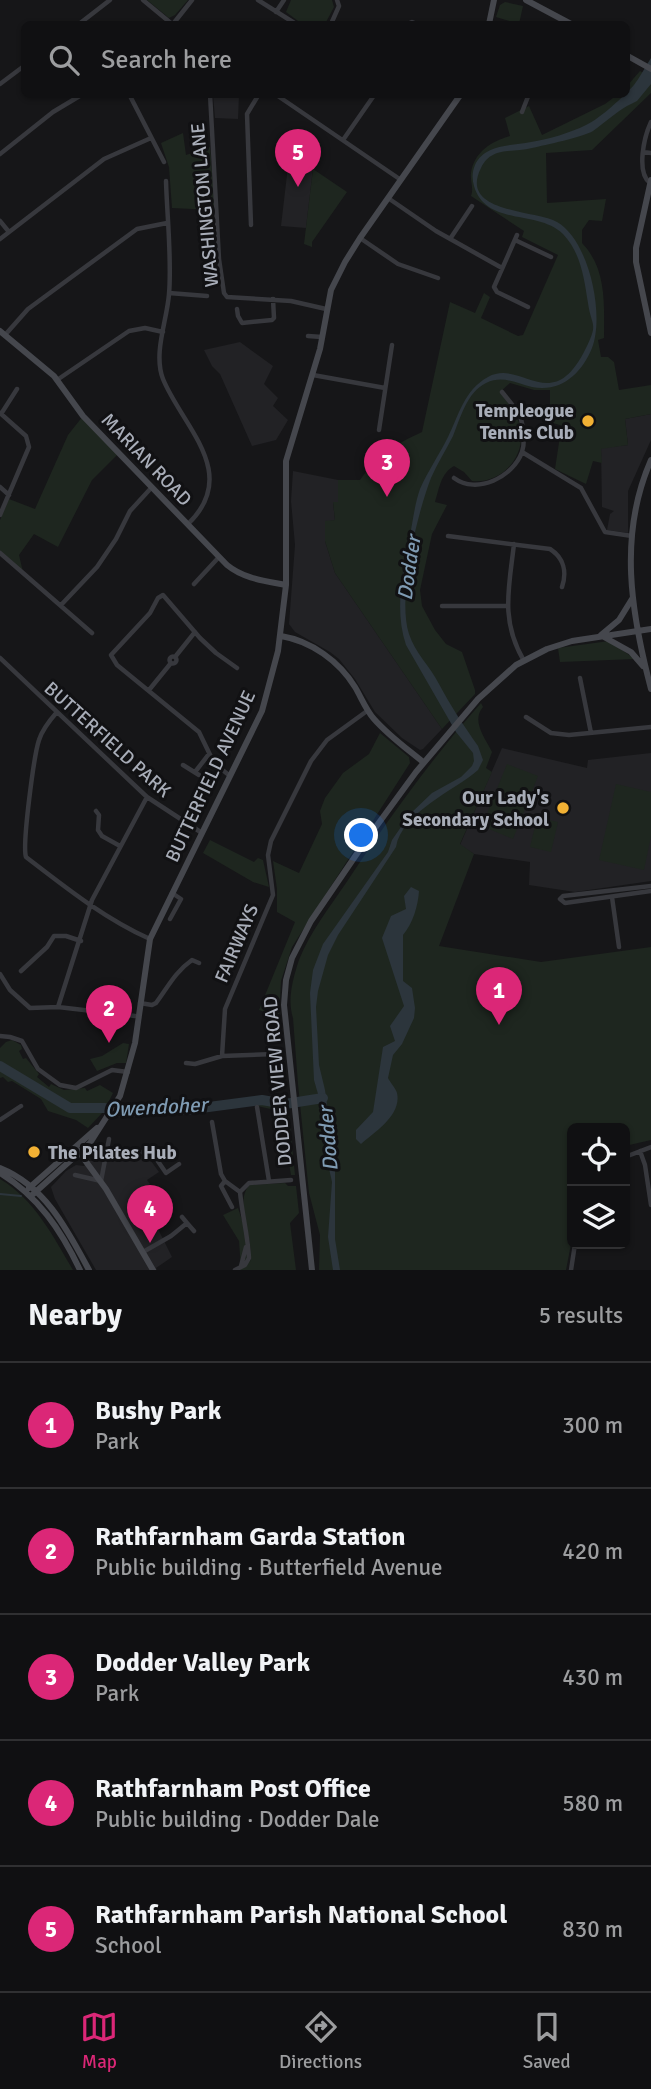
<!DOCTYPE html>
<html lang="en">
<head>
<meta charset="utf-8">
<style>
  :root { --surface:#101012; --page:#19191b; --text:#f1f3f6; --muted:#9c9d9f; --line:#303032; --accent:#db2777 }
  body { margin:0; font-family:Signika,sans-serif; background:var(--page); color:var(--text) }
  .controls { position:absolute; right:21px; bottom:21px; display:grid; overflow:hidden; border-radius:10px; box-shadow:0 2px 5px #0004 }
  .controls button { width:63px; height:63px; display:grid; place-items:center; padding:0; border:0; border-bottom:2px solid var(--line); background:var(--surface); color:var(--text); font:35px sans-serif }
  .you { position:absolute; left:362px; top:836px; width:24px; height:24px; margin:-18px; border:5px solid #fff; border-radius:50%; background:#1a73e8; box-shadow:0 0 0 10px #1a73e833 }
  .badge { display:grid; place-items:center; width:46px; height:46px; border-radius:50%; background:var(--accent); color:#fff; font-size:23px; font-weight:700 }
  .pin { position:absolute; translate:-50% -58px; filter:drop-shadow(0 2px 4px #0008) }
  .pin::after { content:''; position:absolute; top:37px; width:24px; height:21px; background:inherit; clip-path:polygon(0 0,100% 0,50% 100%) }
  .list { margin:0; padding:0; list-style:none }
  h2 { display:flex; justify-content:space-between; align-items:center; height:91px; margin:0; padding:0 28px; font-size:30px }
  h2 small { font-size:23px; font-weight:400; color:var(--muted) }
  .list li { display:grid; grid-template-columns:46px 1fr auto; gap:21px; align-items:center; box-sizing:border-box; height:126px; padding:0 28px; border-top:2px solid var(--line) }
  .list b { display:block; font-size:26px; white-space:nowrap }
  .list p { margin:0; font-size:23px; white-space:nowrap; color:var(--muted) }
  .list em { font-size:23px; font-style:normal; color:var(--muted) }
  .icon { flex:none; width:38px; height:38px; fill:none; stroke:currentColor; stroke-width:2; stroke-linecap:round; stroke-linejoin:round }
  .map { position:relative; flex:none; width:651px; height:1270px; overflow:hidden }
  .search { position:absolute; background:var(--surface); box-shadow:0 2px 5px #0004; left:21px; right:21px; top:21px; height:77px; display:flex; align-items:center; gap:18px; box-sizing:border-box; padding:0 24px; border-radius:10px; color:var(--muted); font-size:26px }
  .sheet { height:721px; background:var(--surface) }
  nav { display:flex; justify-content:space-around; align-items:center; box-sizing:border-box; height:98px; border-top:2px solid var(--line); background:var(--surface); font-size:19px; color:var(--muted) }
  nav a { display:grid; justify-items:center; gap:4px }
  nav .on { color:var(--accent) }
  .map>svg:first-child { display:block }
  .built { fill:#222225 }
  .green { fill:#1e261f }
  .water { fill:#2c353c }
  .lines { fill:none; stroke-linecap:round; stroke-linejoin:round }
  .stream { stroke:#2c353c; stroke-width:2 }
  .river { stroke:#2c353c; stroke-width:10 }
  .street { stroke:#37383d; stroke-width:4.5 }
  .secondary { stroke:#45474d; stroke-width:6 }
  .poi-dot { fill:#f2b134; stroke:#111113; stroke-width:2.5 }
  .labels { text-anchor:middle; stroke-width:6; stroke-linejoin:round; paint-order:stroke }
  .street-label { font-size:19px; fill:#a8adb8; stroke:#111113 }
  .poi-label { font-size:19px; font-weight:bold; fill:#a8adb8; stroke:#111113; text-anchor:end }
  .water-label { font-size:21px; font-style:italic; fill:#7f9bb3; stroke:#111113 }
</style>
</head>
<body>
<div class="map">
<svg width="651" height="1270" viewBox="0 0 651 1270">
  <rect width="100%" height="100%" fill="#161618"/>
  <path class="built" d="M 213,95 L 239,95 L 238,119 L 215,118 Z
    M 291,141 L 306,155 L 313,169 L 306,228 L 281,226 Z
    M 240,342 L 273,366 L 264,384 L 278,398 L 273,406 L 288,420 L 276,440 L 252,446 L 220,374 L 212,366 L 204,350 Z
    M 651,414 L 651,440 L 628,491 L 628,533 L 607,530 L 610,514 L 614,511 L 602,507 L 601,448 L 628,445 L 625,419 Z
    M 293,471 L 338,480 L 338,502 L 333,502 L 335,520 L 325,522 L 325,541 L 335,573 L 442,729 L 423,749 L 420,750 L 402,738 L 375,712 L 355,679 L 339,659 L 330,652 L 295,632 L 289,624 L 295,545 L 291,501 Z
    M 502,748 L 587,768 L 588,760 L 651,753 L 651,881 L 575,892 L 529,885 L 530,862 L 474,854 L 460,845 Z
    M 101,1145 L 107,1146 L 109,1155 L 125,1152 L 148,1157 L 159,1172 L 147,1180 L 150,1184 L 144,1188 L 147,1194 L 138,1200 L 157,1227 L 172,1257 L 156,1268 L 157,1270 L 96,1270 L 55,1199 L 51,1187 L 66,1171 L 76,1165 L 84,1166 L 89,1161 L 98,1161 Z"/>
  <path class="green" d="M 147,0 L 188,0 L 175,15 L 169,18 Z
    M 291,0 L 332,0 L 334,7 L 325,24 L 302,24 L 286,12 Z
    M 505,2 L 523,6 L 519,24 L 496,17 L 500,5 Z
    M 640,71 L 651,77 L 651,93 L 592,150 L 546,153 L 547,203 L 606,199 L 602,221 L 589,220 L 582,230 L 582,243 C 607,269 604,304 604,338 L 598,340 L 601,357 L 608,357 L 614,362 L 619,390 L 651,385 L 651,414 L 625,419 L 628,445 L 601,449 L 602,463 L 593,461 L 586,484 L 555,469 L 560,436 L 565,436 L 566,427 L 550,422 L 550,390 L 534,390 L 510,383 L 500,392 C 508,402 517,414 520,426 C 527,456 502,484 472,481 L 464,472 L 454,466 C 441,473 439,489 435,502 L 447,505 L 432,534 L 420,590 L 422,606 L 435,630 L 446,644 L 462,652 L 475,690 L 475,694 L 442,729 L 335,573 L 325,541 L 325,521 L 335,520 L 333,502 L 338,502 L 338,480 L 360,480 C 378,455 394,445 422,432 L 450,302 L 475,313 L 484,293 L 490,297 L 481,318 L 518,336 L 523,335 L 558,255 L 522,237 L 524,231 L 471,196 C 474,188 470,182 471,173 C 474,152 492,141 510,136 L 505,118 L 529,106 L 542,135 L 605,104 L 617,95 L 626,94 L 627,86 Z
    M 183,133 L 186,155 L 210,147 L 215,210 L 172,208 L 169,167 L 161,143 Z
    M 313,169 L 347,192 L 312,242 L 312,247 L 304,244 Z
    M 83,416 L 119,453 L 92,480 L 58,547 L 34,534 L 19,555 L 23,572 L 0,553 L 0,520 L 9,499 L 35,509 L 68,435 Z
    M 609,641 L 635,659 L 560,662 L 558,648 Z
    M 481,703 L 483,707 C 471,721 485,738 492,752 L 486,768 L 492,772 L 460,844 L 474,854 L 439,946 L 541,962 L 651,947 L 651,1140 L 625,1146 L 625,1128 L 572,1128 L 572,1239 L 566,1270 L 319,1270 L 320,1235 L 309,1193 L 298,1084 L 293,1018 C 287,1000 293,978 299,960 C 310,932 329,908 346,883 C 387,821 431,759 481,703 Z
    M 380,733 L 409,757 L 410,763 L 292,947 L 281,981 L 279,1018 L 259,1010 L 295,922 L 277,912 L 277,889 L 273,861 L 299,873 L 322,824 L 320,811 L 325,798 L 343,773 L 369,754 Z
    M 507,764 L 538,776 L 513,839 L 482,826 Z
    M 616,784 L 651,792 L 651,836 L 644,870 L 599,860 Z
    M 544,819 L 558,822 L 551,852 L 530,847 L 536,822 L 543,823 Z
    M 210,840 L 254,862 L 258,858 L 263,860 L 269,887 L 253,882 L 203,853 Z
    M 12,1040 L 21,1045 L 22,1049 L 19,1051 L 23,1059 L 26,1058 L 39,1074 L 37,1077 L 49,1087 L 51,1084 L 64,1090 L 85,1088 L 87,1091 L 100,1085 L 113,1093 L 104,1111 L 88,1128 L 76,1120 L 48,1111 L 41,1099 L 12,1081 L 8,1082 L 3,1077 L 0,1078 L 0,1048 L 6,1042 Z
    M 123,1043 L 129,1044 L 126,1063 L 117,1063 L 97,1071 L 90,1059 L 102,1056 Z
    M 262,1100 L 288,1105 L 295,1175 L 291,1175 L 281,1116 L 285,1115 L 284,1112 L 257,1106 Z
    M 0,1179 C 35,1200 53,1236 73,1270 L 0,1270 Z
    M 285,1183 L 288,1186 L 296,1186 L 299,1213 L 290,1223 L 296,1270 L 239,1270 L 241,1269 L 239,1241 L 223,1215 L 238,1208 L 244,1226 L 250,1262 C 255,1240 233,1200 250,1185 Z"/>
  <path class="water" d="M 651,58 L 651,84 L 637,101 L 627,106 C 615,113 604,123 593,131 C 583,137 545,145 532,148 C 513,153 491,146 481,168 C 458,213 536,210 557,222 C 589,240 605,315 592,348 C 582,373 561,393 532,387 C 515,383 503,375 486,383 C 467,392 460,419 453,436 C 446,450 437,464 431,478 C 417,514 397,597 409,634 C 415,653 430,666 439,684 C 450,705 464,726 478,746 L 483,760 L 478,770 C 454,791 402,812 396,847 L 338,935 L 328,955 L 318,991 L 316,1007 L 319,1065 L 325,1090 L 335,1165 L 335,1239 L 340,1270 L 333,1270 L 328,1237 L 332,1182 L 326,1155 L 324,1115 L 314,1080 L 310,993 L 313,970 L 323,944 L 388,852 L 392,840 L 410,814 L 432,793 L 461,777 L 472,766 L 474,761 L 473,753 L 456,732 L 406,645 C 394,609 403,572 410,535 C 413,520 415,503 420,489 C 428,471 439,455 448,437 C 459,415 464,390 488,377 C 522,358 552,418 586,348 C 599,322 591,326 588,303 C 584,278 581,253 563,234 C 538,209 486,227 474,186 C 472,179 472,172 475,165 C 485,144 511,146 531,142 C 549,139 570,133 586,125 C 601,118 624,96 634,85 C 640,77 645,67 651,58 Z
    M 411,887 L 419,891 C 418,906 413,923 403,935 L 403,981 L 412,988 L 415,1008 L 414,1018 L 402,1044 L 393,1055 L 388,1078 C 390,1082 396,1089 397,1093 C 402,1115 375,1132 361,1144 L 356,1139 L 356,1130 L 373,1112 L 383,1047 L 395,1041 L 390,1026 L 404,1006 L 382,938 L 391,916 L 406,909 L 404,896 Z"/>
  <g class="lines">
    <path class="stream" d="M 121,1114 L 123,1113
      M 0,1194 L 21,1196"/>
    <path class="river" d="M 0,1066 L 70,1108 L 105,1108 L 123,1113 L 149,1110 L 186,1110 L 262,1100 L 285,1104 L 323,1098"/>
    <path class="street" d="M 143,0 L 172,24
      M 258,0 L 296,24
      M 276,12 L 284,0
      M 79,24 L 110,0
      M 173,24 L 192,0
      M 331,24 L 339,6 L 337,0
      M 407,24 L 412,22 L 417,24
      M 0,84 L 24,66
      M 129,94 L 164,162
      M 210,94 L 219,259 L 224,293 L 227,297 L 291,301 L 326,309
      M 275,94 L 401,180
      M 522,112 L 529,94
      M 343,140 L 375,94
      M 643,152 L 651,153
      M 0,154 L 53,112 L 83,94
      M 166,181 C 167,216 172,260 169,294 C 167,321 153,353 163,379 C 182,426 241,473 188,524
      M 650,183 C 636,172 644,137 651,122
      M 388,198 L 436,231 L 502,268
      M 0,221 L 9,232
      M 251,225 L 247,114 L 259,94
      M 517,235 L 494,287 L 497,292 L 528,307
      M 360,238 L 398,264 L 438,278
      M 0,239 L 104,159 L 151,138
      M 450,239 L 472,206
      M 515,240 L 551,257
      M 169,293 L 207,296
      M 237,309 L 238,316 L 242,323 L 272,320 L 274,318 L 273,299
      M 5,335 L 28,309 L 137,229 L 167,223
      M 308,336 L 322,337
      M 313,375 L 385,388
      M 57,380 L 129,331 L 145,328 L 163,332
      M 0,413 L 26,436 L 29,447 L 0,515
      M 1,414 L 17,389
      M 379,430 L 392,345
      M 522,452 L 581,488 L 605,532 L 632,536
      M 454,478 C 477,495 513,477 522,452 C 525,443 524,429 521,419 C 517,409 509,401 502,392
      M 0,487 L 9,495
      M 448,536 L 550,549 C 564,558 567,572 562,587
      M 514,544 C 509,588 500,620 524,661
      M 0,553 L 92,633
      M 194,584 L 219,557
      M 61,605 L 97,567 L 116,539 L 130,511 L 152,487
      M 442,606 L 507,606
      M169.5 660a3.5 3.5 0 1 1 7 0a3.5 3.5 0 1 1-7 0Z
      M 175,657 L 195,632
      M 0,658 L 147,797 L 202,833
      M 580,678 L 591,733
      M 149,690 L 171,663
      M 57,712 C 50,720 42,730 39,740 C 34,755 22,845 26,857 C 65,887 105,919 150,939
      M 526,717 L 551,733 L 569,735 L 651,727
      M 183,765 L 199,775
      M 195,772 L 209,754
      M 230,776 L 214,763 L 199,732 L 117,665 L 111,655 L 150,613 L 158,598 L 163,595 L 200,638 L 216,653 L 237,668
      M 96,811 L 99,815 L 98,830 L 102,836 L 120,846
      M 651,886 L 563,896 L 560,899 L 565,903 L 651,891
      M 612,897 L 619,947
      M 170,919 L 181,899 L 172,893
      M 21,971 L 47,947 L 54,936 L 66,936 L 81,941
      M 0,974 L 10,990 L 30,1008 L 58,1007 L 135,1016
      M 140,1003 L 152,1005 L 156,1003 C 168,987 175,972 192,960 L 199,963
      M 58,1007 L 92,900 L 147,797
      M 0,1036 L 10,1037 L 22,1041 L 38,1069 L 60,1085 L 76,1088 L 112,1070 L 128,1072
      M 222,1056 L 225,1009 L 273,895 L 268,855 L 271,841 L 311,761 L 327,740 L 367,711
      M 186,1063 L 195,1064 L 222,1056 L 275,1054
      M 257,1107 L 269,1181
      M 0,1120 L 21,1106
      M 212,1122 L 221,1174 L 225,1181 L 221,1186 L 232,1207
      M 640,1151 L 645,1165 L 651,1205
      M 106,1152 L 123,1149 L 153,1154 L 166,1173 L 179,1164
      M 625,1157 L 651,1147
      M 75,1175 L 101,1181 L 109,1139
      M 225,1181 L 240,1192
      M 240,1192 L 249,1183 L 291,1180
      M 182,1217 L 187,1223
      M 143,1252 L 171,1236 L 187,1223 L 194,1231
      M 241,1266 L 246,1247
      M 235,1270 L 245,1265 L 249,1258 C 248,1236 242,1214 240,1192
      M 571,1270 L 575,1244"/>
    <path class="secondary" d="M 526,0 L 571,24
      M 489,24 L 494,0
      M 626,55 L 651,69
      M 651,180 L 636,248 L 636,262 L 651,333
      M 0,331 L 54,376 L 83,416 L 227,565 C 244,579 266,581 286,585
      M 651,460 C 618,535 631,613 651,689
      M 601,635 L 619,620 L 632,599
      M 281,636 C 311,641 339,661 355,687 C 361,697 366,710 374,719 C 389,736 406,748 423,762
      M 604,637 L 631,652 L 643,666
      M 76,1148 L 106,1189 L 153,1270
      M 0,1168 C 45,1186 67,1229 89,1270
      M 0,1173 C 38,1196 61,1230 80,1270
      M 29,1188 L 97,1128
      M 31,1196 L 90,1143 L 120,1096 L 135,1043 L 150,939 L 262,711 L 278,651 L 286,585 L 286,461 L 320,349 L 331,290 L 345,262 L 360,238 L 461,94
      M 312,1270 L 284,1005 L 286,980 L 292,958 L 311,921 L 367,839 L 416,772 L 478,699 L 516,665 L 547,649 L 572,641 L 651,629"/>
  </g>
  <g class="poi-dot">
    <circle cx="588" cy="421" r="7"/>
    <circle cx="563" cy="808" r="7"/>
    <circle cx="34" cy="1152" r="7"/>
  </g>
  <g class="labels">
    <g class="street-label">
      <text transform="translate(204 205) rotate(-95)" y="7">WASHINGTON LANE</text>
      <text transform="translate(147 459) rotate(46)" y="7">MARIAN ROAD</text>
      <text transform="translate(108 739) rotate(42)" y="7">BUTTERFIELD PARK</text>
      <text transform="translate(210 776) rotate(-65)" y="7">BUTTERFIELD AVENUE</text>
      <text transform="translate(236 943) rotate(-67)" y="7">FAIRWAYS</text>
      <text transform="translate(277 1081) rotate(-95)" y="7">DODDER VIEW ROAD</text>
    </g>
    <g class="poi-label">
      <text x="574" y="417">Templeogue<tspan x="574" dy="22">Tennis Club</tspan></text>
      <text x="549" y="804">Our Lady's<tspan x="549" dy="22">Secondary School</tspan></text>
      <text x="48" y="1159" text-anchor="start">The Pilates Hub</text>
    </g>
    <g class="water-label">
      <text transform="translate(409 568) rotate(-82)" y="7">Dodder</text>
      <text transform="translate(156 1107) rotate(-3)" y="7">Owendoher</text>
      <text transform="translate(328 1139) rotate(-95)" y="7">Dodder</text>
    </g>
  </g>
</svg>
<div class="controls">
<button><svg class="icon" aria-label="locate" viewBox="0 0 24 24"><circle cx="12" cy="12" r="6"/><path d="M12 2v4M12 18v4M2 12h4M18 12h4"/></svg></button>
<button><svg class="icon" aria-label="layers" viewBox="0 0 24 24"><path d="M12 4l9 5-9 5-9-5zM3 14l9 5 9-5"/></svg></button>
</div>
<div class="you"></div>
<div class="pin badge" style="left:499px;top:1025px">1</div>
<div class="pin badge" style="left:109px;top:1043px">2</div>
<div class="pin badge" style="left:387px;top:497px">3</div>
<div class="pin badge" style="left:150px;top:1243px">4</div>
<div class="pin badge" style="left:298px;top:187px">5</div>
<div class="search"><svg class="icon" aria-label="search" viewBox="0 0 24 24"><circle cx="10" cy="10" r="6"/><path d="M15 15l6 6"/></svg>Search here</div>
</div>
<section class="sheet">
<h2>Nearby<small>5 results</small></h2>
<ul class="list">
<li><span class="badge">1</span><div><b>Bushy Park</b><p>Park</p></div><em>300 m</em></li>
<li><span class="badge">2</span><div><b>Rathfarnham Garda Station</b><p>Public building · Butterfield Avenue</p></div><em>420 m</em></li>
<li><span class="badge">3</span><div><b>Dodder Valley Park</b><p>Park</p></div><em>430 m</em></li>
<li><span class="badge">4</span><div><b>Rathfarnham Post Office</b><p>Public building · Dodder Dale</p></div><em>580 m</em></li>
<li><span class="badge">5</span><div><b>Rathfarnham Parish National School</b><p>School</p></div><em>830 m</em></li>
</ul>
</section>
<nav>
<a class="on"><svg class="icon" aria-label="map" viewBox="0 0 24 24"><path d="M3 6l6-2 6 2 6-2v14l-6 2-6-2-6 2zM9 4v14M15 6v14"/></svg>Map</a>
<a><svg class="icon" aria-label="directions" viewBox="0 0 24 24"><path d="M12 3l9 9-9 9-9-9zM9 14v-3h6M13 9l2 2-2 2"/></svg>Directions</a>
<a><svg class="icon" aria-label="saved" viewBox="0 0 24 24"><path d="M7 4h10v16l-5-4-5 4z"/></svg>Saved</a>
</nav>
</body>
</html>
